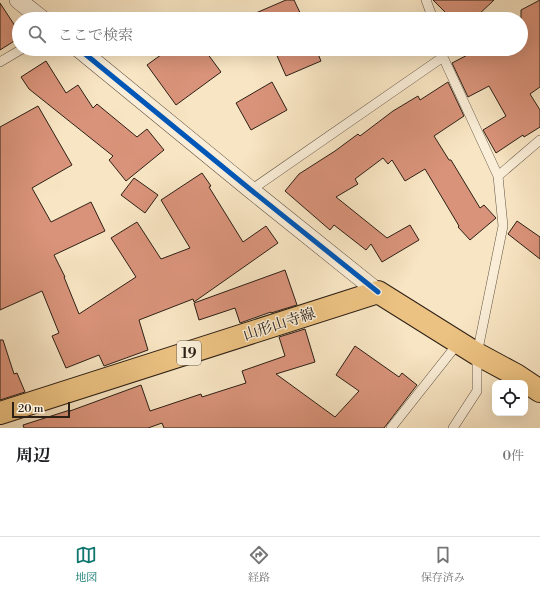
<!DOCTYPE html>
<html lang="ja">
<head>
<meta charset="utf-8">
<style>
  :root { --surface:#fff; --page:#f6f6f6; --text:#202124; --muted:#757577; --line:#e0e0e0; --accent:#0f766e }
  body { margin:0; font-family:"Libre Bodoni","Noto Serif JP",serif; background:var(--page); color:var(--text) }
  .controls { position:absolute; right:12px; bottom:12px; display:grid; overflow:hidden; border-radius:8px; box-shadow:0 4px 16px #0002 }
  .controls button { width:36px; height:36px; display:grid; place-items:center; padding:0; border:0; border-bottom:1px solid var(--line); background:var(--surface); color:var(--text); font:20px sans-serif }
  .scale { position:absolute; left:12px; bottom:10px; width:58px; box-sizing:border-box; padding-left:4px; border:2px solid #2d2016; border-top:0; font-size:11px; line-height:14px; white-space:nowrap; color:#2d2016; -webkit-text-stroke:3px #faeed8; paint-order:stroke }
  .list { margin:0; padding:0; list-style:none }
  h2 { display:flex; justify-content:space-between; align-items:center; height:52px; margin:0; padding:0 16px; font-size:17px }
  h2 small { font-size:13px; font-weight:400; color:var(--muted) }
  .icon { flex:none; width:22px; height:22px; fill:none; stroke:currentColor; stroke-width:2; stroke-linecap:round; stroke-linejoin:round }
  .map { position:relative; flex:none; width:540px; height:428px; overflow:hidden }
  .search { position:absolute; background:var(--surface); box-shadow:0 4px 16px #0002; left:12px; right:12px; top:12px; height:44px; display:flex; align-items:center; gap:10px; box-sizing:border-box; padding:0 14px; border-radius:22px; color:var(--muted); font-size:15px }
  .sheet { height:108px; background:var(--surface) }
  nav { display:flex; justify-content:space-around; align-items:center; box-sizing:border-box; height:56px; border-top:1px solid var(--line); background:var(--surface); font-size:11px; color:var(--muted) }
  nav a { display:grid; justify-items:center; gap:2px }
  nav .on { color:var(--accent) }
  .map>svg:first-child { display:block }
  .building { fill:#d9937a; stroke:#2d2016 }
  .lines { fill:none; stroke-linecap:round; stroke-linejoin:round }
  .service-casing { stroke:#605141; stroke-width:10 }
  .minor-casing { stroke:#605141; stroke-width:18 }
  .primary-casing { stroke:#2d2016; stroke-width:24 }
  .service { stroke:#faeed8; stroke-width:9 }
  .minor { stroke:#faeed8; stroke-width:17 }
  .primary { stroke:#ecc282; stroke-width:22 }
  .cycleway-casing { stroke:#faeed8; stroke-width:8 }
  .cycleway { stroke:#0057b8; stroke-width:5 }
  .labels { text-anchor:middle; stroke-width:3; stroke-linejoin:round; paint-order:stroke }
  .shield { fill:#faeed8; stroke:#6a5e50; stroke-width:1 }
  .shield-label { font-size:14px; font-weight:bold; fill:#2d2016 }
  .street-label { font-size:15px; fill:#2d2016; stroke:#faeed8 }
</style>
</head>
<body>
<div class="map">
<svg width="540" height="428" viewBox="0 0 540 428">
  <rect width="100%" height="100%" fill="#f8e5c3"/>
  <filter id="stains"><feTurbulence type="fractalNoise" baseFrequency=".005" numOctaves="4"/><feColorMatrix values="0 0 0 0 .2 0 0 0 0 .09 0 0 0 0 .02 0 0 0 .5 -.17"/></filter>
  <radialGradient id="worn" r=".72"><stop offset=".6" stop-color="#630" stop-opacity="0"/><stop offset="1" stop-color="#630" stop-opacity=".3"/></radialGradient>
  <path class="building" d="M 286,0 L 294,0 L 303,19 L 242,19 Z
    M 433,0 L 494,0 L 474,19 L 452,19 Z
    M 540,0 L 540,87 L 530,94 L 540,110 L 540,127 L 524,137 L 523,135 L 496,153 L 483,130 L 506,116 L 489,86 L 468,97 L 452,63 L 479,49 L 521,49 L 521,10 Z
    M 0,3 L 19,32 L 19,38 L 0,50 Z
    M 169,49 L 204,49 L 221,72 L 176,105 L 147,65 Z
    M 274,49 L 316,49 L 321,61 L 286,76 Z
    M 46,61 L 66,93 L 78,85 L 93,108 L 97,104 L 137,137 L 147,129 L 164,150 L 126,181 L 109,160 L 113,156 L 29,89 L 21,77 Z
    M 272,82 L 287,110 L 251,130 L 236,103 Z
    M 448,82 L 464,116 L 434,136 L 449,160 L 451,160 L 480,208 L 484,205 L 496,218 L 470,240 L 458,227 L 459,226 L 425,169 L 405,181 L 392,160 L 388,164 L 383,158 L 355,179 L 358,184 L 336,197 L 387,238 L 410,225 L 419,240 L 382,262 L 371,244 L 366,250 L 334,225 L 330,230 L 285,191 L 299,174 L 335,151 L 358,134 L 360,136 L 393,111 L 418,96 L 420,100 Z
    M 38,106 L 72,165 L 32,188 L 51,222 L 91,202 L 105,231 L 54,255 L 65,277 L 64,277 L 79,314 L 136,277 L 111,238 L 137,222 L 161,259 L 190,248 L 161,200 L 202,173 L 211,186 L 209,187 L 243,242 L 266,226 L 278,243 L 194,302 L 193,299 L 139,320 L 148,350 L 104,366 L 99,355 L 66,368 L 52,336 L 59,333 L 42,291 L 0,310 L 0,127 Z
    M 134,178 L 158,195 L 145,213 L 121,195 Z
    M 517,221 L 540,237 L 540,259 L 508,234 Z
    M 285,270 L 297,305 L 271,313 L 271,312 L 240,323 L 235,308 L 199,320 L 194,303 Z
    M 305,329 L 315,362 L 276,374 L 335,417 L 359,391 L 336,375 L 355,346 L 399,377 L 402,373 L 417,385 L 384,428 L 164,428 L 162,423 L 148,428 L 24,428 L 23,425 L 70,410 L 70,411 L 141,385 L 150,411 L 201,394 L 202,397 L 246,383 L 242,371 L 285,356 L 279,337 Z
    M 0,340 L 3,340 L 14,374 L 17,373 L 25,392 L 0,400 Z"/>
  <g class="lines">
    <g class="service-casing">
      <path id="service" d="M 426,0 L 433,19
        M 441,49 L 443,57 L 498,176 L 503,226 L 477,354 L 477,391 L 453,428
        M 0,62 L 22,49
        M 498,176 L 540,140
        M 251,190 L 443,57
        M 391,428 L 459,342"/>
    </g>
    <g class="minor-casing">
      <path id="minor" d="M 18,0 L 42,19
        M 79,49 L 251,190 L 378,292"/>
    </g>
    <g class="primary-casing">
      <path id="primary" d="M 0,413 L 378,292 L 477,354 L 516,375 L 540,391"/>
    </g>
    <use href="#service" class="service"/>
    <use href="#minor" class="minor"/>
    <use href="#primary" class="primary"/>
    <g class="cycleway-casing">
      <path id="cycleway" d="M 79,49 L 251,190 L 378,292"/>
    </g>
    <use href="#cycleway" class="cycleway"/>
  </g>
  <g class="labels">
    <rect class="shield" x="177" y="341" width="24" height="24" rx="3"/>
    <g class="shield-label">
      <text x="189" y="358">19</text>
    </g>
    <g class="street-label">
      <text transform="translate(279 324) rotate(-18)" y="5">山形山寺線</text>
    </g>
  </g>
  <rect width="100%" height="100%" filter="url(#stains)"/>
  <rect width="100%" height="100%" fill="url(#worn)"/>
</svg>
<div class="controls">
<button><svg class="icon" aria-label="locate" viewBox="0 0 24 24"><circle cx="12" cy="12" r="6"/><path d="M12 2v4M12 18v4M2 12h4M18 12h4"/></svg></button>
</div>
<div class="scale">20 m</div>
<div class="search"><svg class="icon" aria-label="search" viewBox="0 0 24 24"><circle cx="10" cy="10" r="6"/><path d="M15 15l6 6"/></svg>ここで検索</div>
</div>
<section class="sheet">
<h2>周辺<small>0件</small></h2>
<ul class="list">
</ul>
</section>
<nav>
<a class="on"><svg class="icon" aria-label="map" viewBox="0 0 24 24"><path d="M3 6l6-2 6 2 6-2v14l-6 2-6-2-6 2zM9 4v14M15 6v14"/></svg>地図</a>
<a><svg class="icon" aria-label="directions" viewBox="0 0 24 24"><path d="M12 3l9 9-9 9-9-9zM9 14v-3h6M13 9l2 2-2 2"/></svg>経路</a>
<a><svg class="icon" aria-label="saved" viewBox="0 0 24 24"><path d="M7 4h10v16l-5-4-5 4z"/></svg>保存済み</a>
</nav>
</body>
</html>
